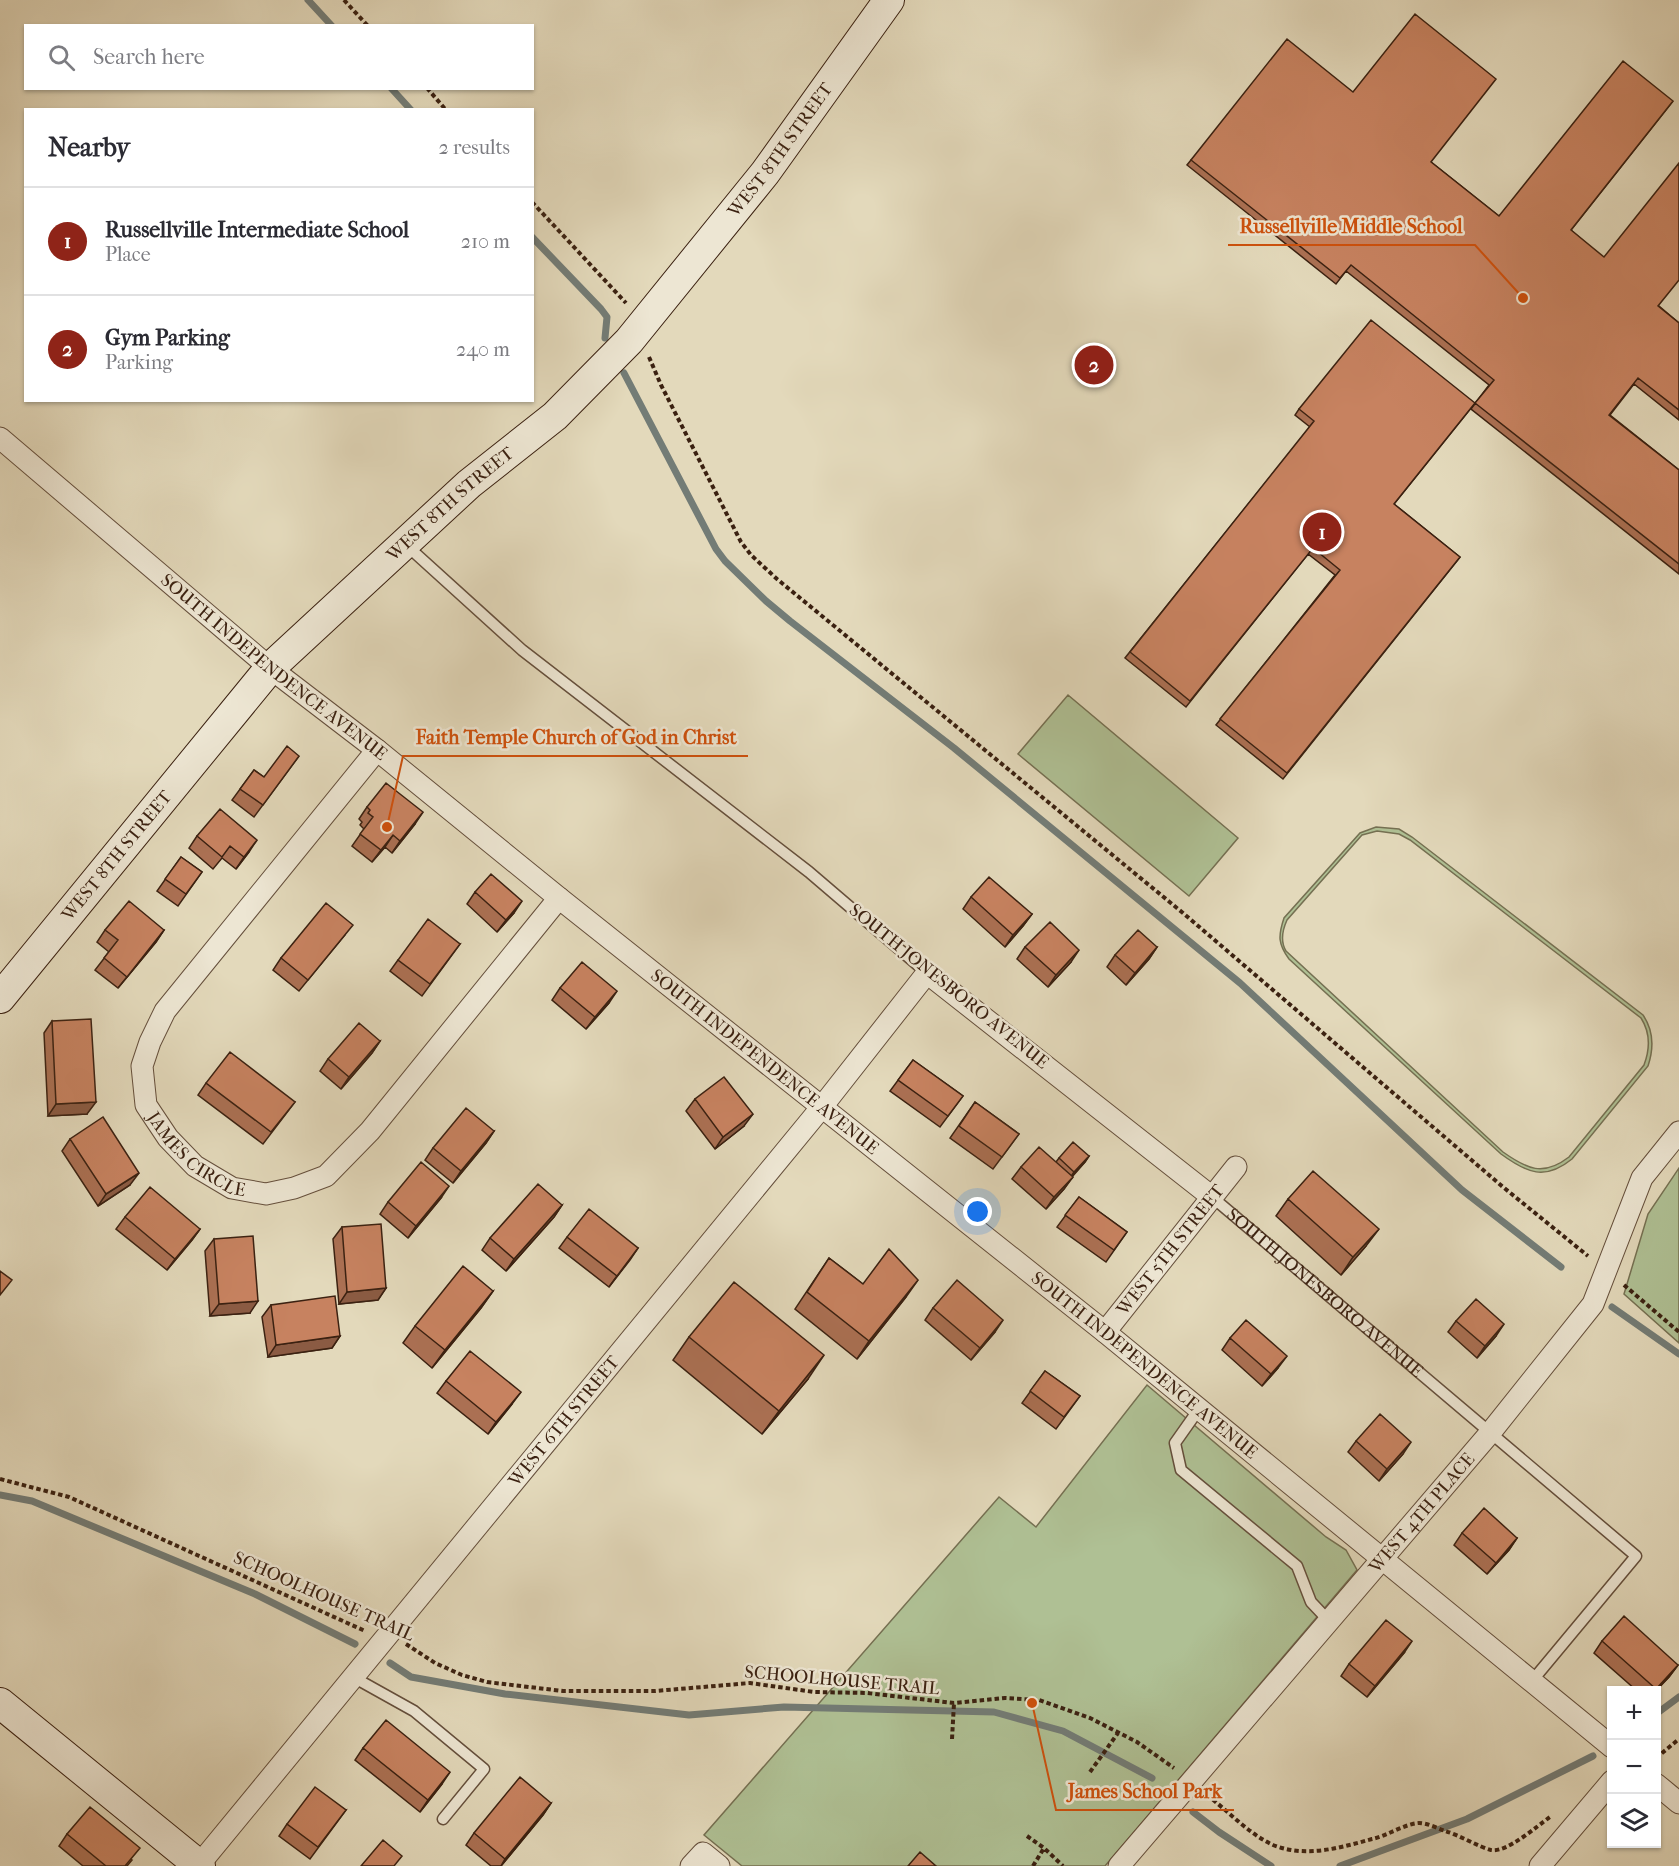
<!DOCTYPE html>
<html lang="en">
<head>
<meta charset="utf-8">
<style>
  :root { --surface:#fff; --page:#f7f7f7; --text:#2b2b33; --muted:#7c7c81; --line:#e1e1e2; --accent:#8f2418 }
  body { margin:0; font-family:"IM FELL French Canon",serif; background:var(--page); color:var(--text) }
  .controls { position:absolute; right:18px; bottom:18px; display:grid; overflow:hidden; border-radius:0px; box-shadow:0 2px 4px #0004 }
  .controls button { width:54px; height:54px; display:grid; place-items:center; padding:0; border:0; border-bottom:2px solid var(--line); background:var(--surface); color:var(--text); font:30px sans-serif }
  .you { position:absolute; left:978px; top:1212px; width:21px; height:21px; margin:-15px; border:4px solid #fff; border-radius:50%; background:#1a73e8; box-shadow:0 0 0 9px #1a73e833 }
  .badge { display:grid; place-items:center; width:39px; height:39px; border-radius:50%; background:var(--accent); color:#fff; font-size:20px; font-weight:700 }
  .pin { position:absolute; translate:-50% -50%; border:3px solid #fff; box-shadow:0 2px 6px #0006 }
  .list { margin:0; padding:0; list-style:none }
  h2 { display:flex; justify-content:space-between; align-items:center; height:78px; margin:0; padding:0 24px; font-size:26px }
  h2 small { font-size:20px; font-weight:400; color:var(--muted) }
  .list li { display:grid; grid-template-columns:39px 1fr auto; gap:18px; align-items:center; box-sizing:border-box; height:108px; padding:0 24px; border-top:2px solid var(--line) }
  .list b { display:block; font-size:22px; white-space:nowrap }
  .list p { margin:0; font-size:20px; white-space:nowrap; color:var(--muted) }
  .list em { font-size:20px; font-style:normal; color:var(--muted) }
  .icon { flex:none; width:33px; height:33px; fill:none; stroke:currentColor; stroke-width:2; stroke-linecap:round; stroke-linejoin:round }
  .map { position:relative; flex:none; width:1679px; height:1866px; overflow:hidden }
  .search { position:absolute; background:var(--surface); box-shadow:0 2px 4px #0004; left:24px; top:24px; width:510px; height:66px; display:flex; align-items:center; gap:15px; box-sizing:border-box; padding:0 21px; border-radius:0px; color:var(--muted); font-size:22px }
  .panel { position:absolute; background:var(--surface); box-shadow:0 2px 4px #0004; left:24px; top:108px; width:510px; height:294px; border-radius:0px }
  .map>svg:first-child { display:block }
  .green { fill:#afc094; stroke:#757052; stroke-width:1.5; fill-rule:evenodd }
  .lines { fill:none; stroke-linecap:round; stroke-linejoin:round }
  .stream { stroke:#737c76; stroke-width:7 }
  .lane-casing { stroke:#654f3c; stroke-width:13 }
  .street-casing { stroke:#654f3c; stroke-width:23 }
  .secondary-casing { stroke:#3b2111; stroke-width:32 }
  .path { stroke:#3b2111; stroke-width:4; stroke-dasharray:4.5 3; stroke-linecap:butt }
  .lane { stroke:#ede6d3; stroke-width:10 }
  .street { stroke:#ede6d3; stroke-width:21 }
  .secondary { stroke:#ede6d3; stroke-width:30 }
  .wall { fill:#ab7053; stroke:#3b2111; stroke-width:1.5 }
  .shaded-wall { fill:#8b5b43; stroke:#3b2111; stroke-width:1.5 }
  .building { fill:#c78260; stroke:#3b2111; stroke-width:1.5 }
  .labels { text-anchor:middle; stroke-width:5; stroke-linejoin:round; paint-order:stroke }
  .street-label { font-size:18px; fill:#3b2111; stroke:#ede6d3 }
  .leader { fill:none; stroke:#ce510d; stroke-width:2 }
  .callout-dot { fill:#ce510d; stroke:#ede6d3; stroke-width:2 }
  .callout-label { font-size:20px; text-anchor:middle; font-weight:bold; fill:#ce510d; stroke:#ede6d3; stroke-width:5; stroke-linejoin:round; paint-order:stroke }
</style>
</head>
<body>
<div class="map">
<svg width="1679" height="1866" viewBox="0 0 1679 1866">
  <rect width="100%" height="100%" fill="#e3d9bb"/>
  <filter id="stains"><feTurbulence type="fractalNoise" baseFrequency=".00333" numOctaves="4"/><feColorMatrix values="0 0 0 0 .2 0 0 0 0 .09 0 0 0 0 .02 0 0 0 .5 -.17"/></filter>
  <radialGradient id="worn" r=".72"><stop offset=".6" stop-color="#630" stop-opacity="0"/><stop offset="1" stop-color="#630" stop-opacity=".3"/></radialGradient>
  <path class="green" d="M 1068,695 L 1238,838 L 1189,896 L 1018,754 Z
    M 1376,827 L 1399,829 L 1412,837 L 1643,1015 C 1654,1031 1654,1048 1648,1066 L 1572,1159 C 1545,1181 1527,1173 1501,1154 L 1289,959 C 1278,944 1278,936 1284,918 L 1360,833 ZM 1377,831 L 1399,834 L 1410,840 L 1641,1018 C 1650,1032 1650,1049 1644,1065 L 1569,1157 C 1543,1177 1527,1169 1503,1152 L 1286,951 C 1280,941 1282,931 1287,920 L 1362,835 Z
    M 1679,1168 L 1679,1343 L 1624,1294 L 1648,1214 Z
    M 1147,1385 L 1326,1537 L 1346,1550 L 1357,1570 L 1105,1866 L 742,1866 L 704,1835 L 999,1497 L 1036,1527 Z"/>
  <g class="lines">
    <path class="stream" d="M 308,0 L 332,26
      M 391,88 L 411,110
      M 532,237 L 601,309 L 607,317 L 605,338
      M 624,373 L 716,549 L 725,561 L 766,601 L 790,621 L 954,748 L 1240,983 L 1462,1190 L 1561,1267
      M 1612,1307 L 1679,1354
      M 0,1495 L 32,1501 L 255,1594 L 355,1644
      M 390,1663 L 411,1677 L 505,1694 L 689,1715 L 784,1707 L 994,1712 L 1063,1731 L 1152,1778
      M 1656,1714 L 1679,1697
      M 1193,1812 L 1219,1832 L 1271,1866
      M 1340,1866 L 1467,1819 L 1593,1756"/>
    <g class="lane-casing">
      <g id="lane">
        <path d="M 405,544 L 522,650 L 809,872 L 927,973"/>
        <path id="s1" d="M 1212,1197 L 1636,1556 L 1532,1681"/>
        <path d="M 1199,1409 L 1175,1443 L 1181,1470 L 1297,1566 L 1311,1602 L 1328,1620"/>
        <path d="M 353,1677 L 414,1711 L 484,1769 L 443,1819"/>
      </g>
    </g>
    <g class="street-casing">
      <g id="street">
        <path id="s2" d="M 0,438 L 270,668 L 377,750 L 559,898 L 1105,1332 L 1612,1747"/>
        <path id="s3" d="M 377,750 L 165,1011 L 150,1042 L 142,1066 L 146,1105 L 168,1138 L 195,1166 L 232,1188 L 266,1194 L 294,1188 L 326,1176 L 370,1131 L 559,898"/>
        <path id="s4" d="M 1105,1332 L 1236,1167"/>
        <path d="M 1656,1784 L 1679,1803"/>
        <path id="s5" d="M 198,1866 L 821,1108 L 927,973 L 1212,1197"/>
        <path d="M 691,1866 L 703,1853 L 719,1866"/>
        <path id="s6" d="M 1119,1866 L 1490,1433 L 1593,1304 L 1642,1178 L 1679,1132"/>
        <path d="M 1540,1866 L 1612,1781"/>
      </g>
    </g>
    <g class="secondary-casing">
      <g id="secondary">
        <path id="s7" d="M 0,998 L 270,668 L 469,484 L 555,416 L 629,341 L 765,173 L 889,0"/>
        <path d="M 0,1703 L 200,1866"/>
      </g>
    </g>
    <path class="path" d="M 344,0 L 368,26
      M 427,88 L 446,110
      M 532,202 L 626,303
      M 649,357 L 661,385 L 741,542 L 751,555 L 777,579 L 1183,913 L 1503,1187 L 1588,1256
      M 1624,1285 L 1679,1332
      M 0,1479 L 69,1497 L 365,1631
      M 406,1644 L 435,1663 L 462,1675 L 487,1682 L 563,1691 L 655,1691 L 750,1683 L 814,1692 L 867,1693 L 954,1703 L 1005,1698 L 1039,1700 L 1090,1718 L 1137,1742 L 1174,1768
      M 952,1739 L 954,1703
      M 1656,1758 L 1679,1739
      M 1090,1772 L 1118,1733
      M 1207,1795 C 1228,1811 1249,1834 1273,1845 C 1306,1858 1339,1848 1372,1839 C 1387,1836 1404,1824 1419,1823 C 1427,1823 1437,1828 1445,1831 C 1459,1835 1479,1847 1491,1850 C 1507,1853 1537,1826 1550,1817
      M 1027,1836 L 1044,1848 L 1063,1866
      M 1033,1866 L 1044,1848"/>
    <use href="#lane" class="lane"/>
    <use href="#street" class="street"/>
    <use href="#secondary" class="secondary"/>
  </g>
  <path class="wall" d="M 1673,101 L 1571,230 L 1659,306 L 1679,323 L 1679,420 L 1634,384 L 1610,415 L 1679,470 L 1679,574 L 1471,409 L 1489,385 L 1346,271 L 1336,284 L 1187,165 L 1191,160 L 1431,162 L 1499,216 Z
    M 1475,403 L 1394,504 L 1460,557 L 1283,779 L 1216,725 L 1335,575 L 1308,554 L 1186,707 L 1125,658 L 1310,427 L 1295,415 L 1299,409 Z
    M 299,756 L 254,817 L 232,800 L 254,770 L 264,777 Z
    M 367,807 L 415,824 L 392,853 L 385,847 L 372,862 L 352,846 L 364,829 L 360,825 L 362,822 L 359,819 Z
    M 197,836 L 249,852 L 236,869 L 222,858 L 213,869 L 189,848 Z
    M 181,857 L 202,872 L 178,906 L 157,891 Z
    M 475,892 L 514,913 L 497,932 L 467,904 Z
    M 971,897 L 1032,914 L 1023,926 L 1005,947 L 963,909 Z
    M 105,930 L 164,930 L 156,942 L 118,988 L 95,970 L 109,952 L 97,942 Z
    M 344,936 L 299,991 L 273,970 L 281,958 Z
    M 460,944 L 422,996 L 390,971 L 398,960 Z
    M 1025,947 L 1071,962 L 1048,987 L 1017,959 Z
    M 1157,947 L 1149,959 L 1126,985 L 1107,967 L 1115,955 Z
    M 560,988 L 609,1003 L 586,1029 L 552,1000 Z
    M 52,1021 L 87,1114 L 48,1116 L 44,1033 Z
    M 380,1041 L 372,1053 L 341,1089 L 320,1071 L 328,1059 Z
    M 913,1060 L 963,1096 L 940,1127 L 890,1091 Z
    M 206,1083 L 295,1102 L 263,1144 L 198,1095 Z
    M 695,1099 L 744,1126 L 715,1149 L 686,1111 Z
    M 975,1102 L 1019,1134 L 993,1169 L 950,1138 Z
    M 494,1131 L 486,1143 L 453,1183 L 425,1160 L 433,1148 Z
    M 70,1139 L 130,1185 L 98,1206 L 62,1151 Z
    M 1089,1156 L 1085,1162 L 1072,1177 L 1064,1189 L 1046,1209 L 1012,1179 L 1021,1167 L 1056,1162 L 1059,1158 Z
    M 1079,1197 L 1127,1232 L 1106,1262 L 1057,1227 Z
    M 441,1198 L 408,1238 L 380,1214 L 388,1202 Z
    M 1288,1199 L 1366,1246 L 1341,1275 L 1276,1216 Z
    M 562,1205 L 554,1217 L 506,1271 L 482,1250 L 490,1238 Z
    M 125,1217 L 200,1229 L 192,1240 L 167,1270 L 116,1229 Z
    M 342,1227 L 386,1288 L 378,1300 L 339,1304 L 333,1239 Z
    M 567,1237 L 638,1248 L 609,1287 L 559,1248 Z
    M 214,1239 L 250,1313 L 210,1316 L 205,1251 Z
    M 829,1258 L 863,1284 L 906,1297 L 857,1359 L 795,1309 Z
    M 493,1291 L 481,1308 L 432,1368 L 403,1343 L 415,1326 Z
    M 271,1305 L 340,1336 L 332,1348 L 268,1357 L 262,1317 Z
    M 933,1308 L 995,1332 L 971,1360 L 925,1320 Z
    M 1456,1321 L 1496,1336 L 1477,1358 L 1448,1332 Z
    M 689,1337 L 808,1379 L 762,1434 L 673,1360 Z
    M 1230,1338 L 1278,1368 L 1262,1386 L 1222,1350 Z
    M 1045,1371 L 1080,1396 L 1056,1429 L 1022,1403 Z
    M 446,1381 L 512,1404 L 488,1434 L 437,1393 Z
    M 1356,1441 L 1403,1454 L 1379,1481 L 1348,1452 Z
    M 1462,1533 L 1517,1538 L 1509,1550 L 1487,1574 L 1454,1545 Z
    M 1602,1641 L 1678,1665 L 1669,1677 L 1656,1690 L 1636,1690 L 1594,1653 Z
    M 1404,1653 L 1367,1697 L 1341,1676 L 1349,1664 Z
    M 363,1748 L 442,1784 L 420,1812 L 355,1760 Z
    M 551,1803 L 543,1815 L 501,1866 L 491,1866 L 466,1845 L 474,1833 Z
    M 346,1810 L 310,1859 L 279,1836 L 287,1824 Z
    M 67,1834 L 132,1860 L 127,1866 L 83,1866 L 59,1846 Z"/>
  <path class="shaded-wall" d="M 423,812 L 415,824 L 392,853 L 400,841 Z
    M 393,835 L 385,847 L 372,862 L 381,850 Z
    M 257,840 L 249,852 L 236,869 L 244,857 Z
    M 522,901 L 514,913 L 497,932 L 506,920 Z
    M 1032,914 L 1023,926 L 1005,947 L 1013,935 Z
    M 164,930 L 156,942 L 118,988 L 127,977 Z
    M 1157,947 L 1149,959 L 1126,985 L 1135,973 Z
    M 1079,950 L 1071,962 L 1048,987 L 1056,975 Z
    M 617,991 L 609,1003 L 586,1029 L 595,1017 Z
    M 380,1041 L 372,1053 L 341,1089 L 349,1077 Z
    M 96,1102 L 87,1114 L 48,1116 L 56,1104 Z
    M 753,1114 L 744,1126 L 715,1149 L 723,1137 Z
    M 494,1131 L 486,1143 L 453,1183 L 461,1171 Z
    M 1089,1156 L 1085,1162 L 1070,1178 L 1074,1172 Z
    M 139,1173 L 130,1185 L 98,1206 L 106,1194 Z
    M 1073,1177 L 1064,1189 L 1046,1209 L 1054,1197 Z
    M 449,1186 L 441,1198 L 408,1238 L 416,1226 Z
    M 562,1205 L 554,1217 L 506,1271 L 514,1259 Z
    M 200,1229 L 192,1240 L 167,1270 L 175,1259 Z
    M 1379,1229 L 1366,1246 L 1341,1275 L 1353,1257 Z
    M 638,1248 L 630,1260 L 609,1287 L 617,1276 Z
    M 918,1280 L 906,1297 L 857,1359 L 869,1341 Z
    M 386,1288 L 378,1300 L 339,1304 L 347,1292 Z
    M 493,1291 L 481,1308 L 432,1368 L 445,1350 Z
    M 258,1301 L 250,1313 L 210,1316 L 219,1304 Z
    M 1003,1320 L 995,1332 L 971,1360 L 980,1348 Z
    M 1504,1324 L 1496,1336 L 1477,1358 L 1485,1346 Z
    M 340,1336 L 332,1348 L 268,1357 L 276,1345 Z
    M 824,1355 L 808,1379 L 762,1434 L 779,1411 Z
    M 1287,1356 L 1278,1368 L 1262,1386 L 1271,1374 Z
    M 521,1392 L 512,1404 L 488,1434 L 496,1422 Z
    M 1411,1442 L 1403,1454 L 1379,1481 L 1387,1469 Z
    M 1517,1538 L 1509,1550 L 1487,1574 L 1496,1563 Z
    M 1412,1641 L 1404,1653 L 1367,1697 L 1375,1686 Z
    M 1678,1665 L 1669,1677 L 1656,1691 L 1655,1690 Z
    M 450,1772 L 442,1784 L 420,1812 L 428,1800 Z
    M 551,1803 L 543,1815 L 501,1866 L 505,1859 Z"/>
  <path class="building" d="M 1415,14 L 1496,79 L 1431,162 L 1499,216 L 1623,61 L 1673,101 L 1571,230 L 1604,257 L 1679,163 L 1679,280 L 1658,306 L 1679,323 L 1679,410 L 1638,378 L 1609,415 L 1679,470 L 1679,564 L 1475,403 L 1494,380 L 1351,265 L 1340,278 L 1191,160 L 1287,39 L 1353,92 Z
    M 1371,320 L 1475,403 L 1394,504 L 1460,557 L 1287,773 L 1220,719 L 1340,570 L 1313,548 L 1190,701 L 1130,652 L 1314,421 L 1299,409 Z
    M 287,746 L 299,756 L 263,805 L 240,789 L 254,770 L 264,777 Z
    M 386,783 L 423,812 L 400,841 L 393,835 L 381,850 L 360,834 L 373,817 L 368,813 L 370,810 L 367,807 Z
    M 220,809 L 257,840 L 244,857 L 230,846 L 222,857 L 197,836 Z
    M 181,857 L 202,872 L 186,894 L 165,879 Z
    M 491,874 L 522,901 L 506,920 L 475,892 Z
    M 989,877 L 1032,914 L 1013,935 L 971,897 Z
    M 129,901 L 164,930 L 127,977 L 104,958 L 118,940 L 105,930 Z
    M 326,903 L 353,925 L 308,980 L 281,958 Z
    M 428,919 L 460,944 L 430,984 L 398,960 Z
    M 1050,922 L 1079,950 L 1056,975 L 1025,947 Z
    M 1138,930 L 1157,947 L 1135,973 L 1115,955 Z
    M 582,962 L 617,991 L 595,1017 L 560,988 Z
    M 91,1019 L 96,1102 L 56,1104 L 52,1021 Z
    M 359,1023 L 380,1041 L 349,1077 L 328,1059 Z
    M 230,1052 L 295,1102 L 271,1132 L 206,1083 Z
    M 913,1060 L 963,1096 L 948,1116 L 898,1080 Z
    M 724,1077 L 753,1114 L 723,1137 L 695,1099 Z
    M 975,1102 L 1019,1134 L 1002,1157 L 959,1126 Z
    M 466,1108 L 494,1131 L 461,1171 L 433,1148 Z
    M 103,1117 L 139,1173 L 106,1194 L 70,1139 Z
    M 1073,1142 L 1089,1156 L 1074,1172 L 1059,1158 Z
    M 1039,1147 L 1073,1177 L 1054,1197 L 1021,1167 Z
    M 421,1162 L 449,1186 L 416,1226 L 388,1202 Z
    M 1313,1171 L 1379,1229 L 1353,1257 L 1288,1199 Z
    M 538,1184 L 562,1205 L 514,1259 L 490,1238 Z
    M 150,1187 L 200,1229 L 175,1259 L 125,1217 Z
    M 1079,1197 L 1127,1232 L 1114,1250 L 1065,1215 Z
    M 589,1209 L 638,1248 L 617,1276 L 567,1237 Z
    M 381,1224 L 386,1288 L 347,1292 L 342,1227 Z
    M 253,1236 L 258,1301 L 219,1304 L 214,1239 Z
    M 889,1249 L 918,1280 L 869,1341 L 807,1292 L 829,1258 L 863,1284 Z
    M 463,1266 L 493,1291 L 445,1350 L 415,1326 Z
    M 0,1271 L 12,1280 L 0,1295 Z
    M 957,1280 L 1003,1320 L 980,1348 L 933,1308 Z
    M 734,1282 L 824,1355 L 779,1411 L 689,1337 Z
    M 335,1296 L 340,1336 L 276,1345 L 271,1305 Z
    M 1476,1299 L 1504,1324 L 1485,1346 L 1456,1321 Z
    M 1246,1320 L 1287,1356 L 1271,1374 L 1230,1338 Z
    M 470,1351 L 521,1392 L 496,1422 L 446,1381 Z
    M 1045,1371 L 1080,1396 L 1064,1417 L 1030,1391 Z
    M 1380,1414 L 1411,1442 L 1387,1469 L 1356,1441 Z
    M 1484,1508 L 1517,1538 L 1496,1563 L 1462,1533 Z
    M 1624,1616 L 1678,1665 L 1656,1689 L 1602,1641 Z
    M 1386,1620 L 1412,1641 L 1375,1686 L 1349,1664 Z
    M 386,1720 L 450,1772 L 428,1800 L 363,1748 Z
    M 520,1777 L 551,1803 L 505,1859 L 474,1833 Z
    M 315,1787 L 346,1810 L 318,1847 L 287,1824 Z
    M 90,1807 L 140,1848 L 125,1866 L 106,1866 L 67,1834 Z
    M 383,1840 L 402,1856 L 394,1866 L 361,1866 Z
    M 920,1852 L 936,1866 L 908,1866 Z"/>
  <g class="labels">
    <g class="street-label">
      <text dy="6" stroke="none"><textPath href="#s7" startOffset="1156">WEST 8TH STREET</textPath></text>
      <text dy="6" stroke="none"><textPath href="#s7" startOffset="670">WEST 8TH STREET</textPath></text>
      <text dy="6" stroke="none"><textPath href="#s2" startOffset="357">SOUTH INDEPENDENCE AVENUE</textPath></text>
      <text dy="6" stroke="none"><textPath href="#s7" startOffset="184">WEST 8TH STREET</textPath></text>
      <text transform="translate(949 986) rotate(39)" y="6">SOUTH JONESBORO AVENUE</text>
      <text dy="6" stroke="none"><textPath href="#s2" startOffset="987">SOUTH INDEPENDENCE AVENUE</textPath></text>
      <text dy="6" stroke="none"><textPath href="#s3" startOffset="508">JAMES CIRCLE</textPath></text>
      <text dy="6" stroke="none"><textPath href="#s4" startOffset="105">WEST 5TH STREET</textPath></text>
      <text dy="6" stroke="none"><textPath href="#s1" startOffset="148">SOUTH JONESBORO AVENUE</textPath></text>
      <text dy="6" stroke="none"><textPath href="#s2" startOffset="1473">SOUTH INDEPENDENCE AVENUE</textPath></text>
      <text dy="6" stroke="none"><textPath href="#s5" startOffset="576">WEST 6TH STREET</textPath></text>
      <text dy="6" stroke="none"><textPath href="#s6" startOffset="465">WEST 4TH PLACE</textPath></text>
      <text transform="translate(324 1596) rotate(24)" y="6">SCHOOLHOUSE TRAIL</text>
      <text transform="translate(842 1680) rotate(5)" y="6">SCHOOLHOUSE TRAIL</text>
    </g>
  </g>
  <path class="leader" d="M1523 298L1475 245H1228M387 827L403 756H748M1032 1703L1056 1810H1234"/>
  <g class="callout-dot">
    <circle cx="1523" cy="298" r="6"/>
    <circle cx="387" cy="827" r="6"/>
    <circle cx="1032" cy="1703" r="6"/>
  </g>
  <g class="callout-label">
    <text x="1351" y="233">Russellville Middle School</text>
    <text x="576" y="744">Faith Temple Church of God in Christ</text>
    <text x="1145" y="1798">James School Park</text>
  </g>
  <rect width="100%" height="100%" filter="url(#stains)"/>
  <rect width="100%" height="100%" fill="url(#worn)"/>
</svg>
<div class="controls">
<button>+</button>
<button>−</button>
<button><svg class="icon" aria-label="layers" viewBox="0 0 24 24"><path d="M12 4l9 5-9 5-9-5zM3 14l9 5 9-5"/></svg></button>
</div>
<div class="you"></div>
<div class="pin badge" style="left:1322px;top:532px">1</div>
<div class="pin badge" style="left:1094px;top:365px">2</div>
<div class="search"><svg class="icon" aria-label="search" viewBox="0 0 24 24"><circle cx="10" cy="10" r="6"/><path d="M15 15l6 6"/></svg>Search here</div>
<section class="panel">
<h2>Nearby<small>2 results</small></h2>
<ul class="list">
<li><span class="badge">1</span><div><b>Russellville Intermediate School</b><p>Place</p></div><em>210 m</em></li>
<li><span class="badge">2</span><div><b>Gym Parking</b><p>Parking</p></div><em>240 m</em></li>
</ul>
</section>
</div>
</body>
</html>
